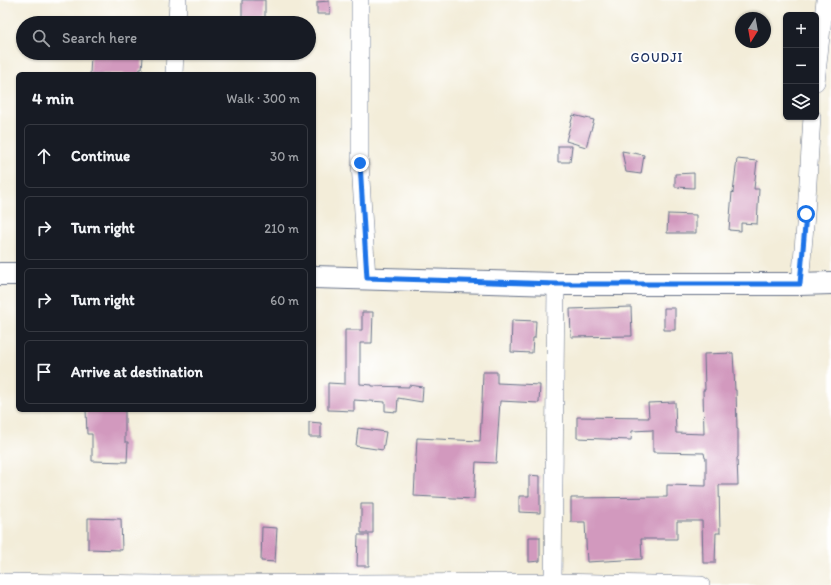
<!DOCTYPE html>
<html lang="en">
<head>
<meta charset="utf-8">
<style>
  :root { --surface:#171b24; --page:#20242c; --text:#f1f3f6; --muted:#9ea1a6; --line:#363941 }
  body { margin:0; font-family:Itim,sans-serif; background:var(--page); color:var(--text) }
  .controls { position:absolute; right:12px; top:12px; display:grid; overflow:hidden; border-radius:6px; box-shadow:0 1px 3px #0004 }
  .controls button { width:36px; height:36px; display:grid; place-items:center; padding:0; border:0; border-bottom:1px solid var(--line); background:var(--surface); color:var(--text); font:20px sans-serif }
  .compass { position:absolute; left:735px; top:12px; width:36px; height:36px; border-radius:50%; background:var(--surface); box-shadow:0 1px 3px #0004; rotate:191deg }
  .stop { position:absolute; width:12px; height:12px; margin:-9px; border:3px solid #1a73e8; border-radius:50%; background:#fff }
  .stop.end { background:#1a73e8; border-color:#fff; box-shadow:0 1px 4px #0008 }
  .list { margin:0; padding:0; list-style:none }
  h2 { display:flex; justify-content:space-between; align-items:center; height:52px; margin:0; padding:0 16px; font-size:17px }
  h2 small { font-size:13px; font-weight:400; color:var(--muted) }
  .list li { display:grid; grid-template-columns:26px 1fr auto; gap:12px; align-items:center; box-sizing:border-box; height:64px; margin:0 8px 8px; padding:0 8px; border:1px solid var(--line); border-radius:6px }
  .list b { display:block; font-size:15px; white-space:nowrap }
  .list em { font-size:13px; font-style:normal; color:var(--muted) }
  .icon { flex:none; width:22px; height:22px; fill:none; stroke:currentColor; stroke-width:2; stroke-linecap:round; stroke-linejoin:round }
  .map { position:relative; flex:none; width:831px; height:585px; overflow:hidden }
  .search { position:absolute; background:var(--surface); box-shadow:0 1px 3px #0004; left:16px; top:16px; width:300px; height:44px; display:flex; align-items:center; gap:10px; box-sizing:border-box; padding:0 14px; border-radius:22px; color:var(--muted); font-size:15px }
  .panel { position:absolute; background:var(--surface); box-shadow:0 1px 3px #0004; left:16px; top:72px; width:300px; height:340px; border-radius:6px }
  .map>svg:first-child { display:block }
  .building { fill:#d299be }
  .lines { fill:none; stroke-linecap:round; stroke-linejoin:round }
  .street-casing { stroke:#677289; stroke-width:18 }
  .secondary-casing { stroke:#677289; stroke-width:24 }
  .street { stroke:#fff; stroke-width:17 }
  .secondary { stroke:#fff; stroke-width:22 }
  .route { stroke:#1a73e8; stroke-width:5 }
  .labels { text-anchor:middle; stroke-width:3.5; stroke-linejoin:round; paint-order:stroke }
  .neighbourhood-label { font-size:13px; letter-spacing:1px; fill:#1b2f5e; stroke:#fff }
</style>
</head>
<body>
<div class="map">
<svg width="831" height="585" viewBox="0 0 831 585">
  <rect width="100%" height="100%" fill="#fff"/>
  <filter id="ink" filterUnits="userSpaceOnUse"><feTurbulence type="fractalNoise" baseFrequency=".025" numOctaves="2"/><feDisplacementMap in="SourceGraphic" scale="8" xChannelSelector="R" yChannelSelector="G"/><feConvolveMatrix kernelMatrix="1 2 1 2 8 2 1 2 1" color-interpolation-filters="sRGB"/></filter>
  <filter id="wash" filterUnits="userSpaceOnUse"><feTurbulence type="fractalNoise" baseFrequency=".012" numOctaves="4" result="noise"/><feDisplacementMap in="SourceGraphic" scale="16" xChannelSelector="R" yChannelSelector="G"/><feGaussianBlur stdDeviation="0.9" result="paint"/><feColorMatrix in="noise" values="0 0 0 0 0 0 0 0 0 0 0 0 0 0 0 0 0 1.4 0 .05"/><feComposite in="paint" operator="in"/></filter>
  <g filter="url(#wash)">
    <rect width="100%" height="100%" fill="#f3edd9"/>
    <g id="blocks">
      <path class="building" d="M 242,0 L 265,0 L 265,18 L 242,18 Z
        M 329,1 L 330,14 L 317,14 L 317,2 Z
        M 91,55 L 143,57 L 142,69 L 140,69 L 139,74 L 90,74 Z
        M 573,115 L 594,120 L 586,147 L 566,141 Z
        M 558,146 L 572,146 L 570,162 L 558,162 Z
        M 622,151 L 644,155 L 641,174 L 626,172 Z
        M 737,159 L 757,161 L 754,189 L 759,189 L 757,224 L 741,223 L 741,231 L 729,230 L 732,192 L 733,193 Z
        M 694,173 L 694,188 L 675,187 L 675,174 Z
        M 668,214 L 696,215 L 696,233 L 667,233 Z
        M 631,307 L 632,336 L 571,337 L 570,309 Z
        M 664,308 L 675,308 L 675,330 L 664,330 Z
        M 362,312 L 373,312 L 372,343 L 360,343 L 360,384 L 372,385 L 372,386 L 409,387 L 409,385 L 423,387 L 422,402 L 398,398 L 397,412 L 385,411 L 385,402 L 354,400 L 354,411 L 328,410 L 328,383 L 345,384 L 345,330 L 362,330 Z
        M 512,320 L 536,321 L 535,338 L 533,338 L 532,353 L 511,352 Z
        M 733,353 L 735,390 L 736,390 L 737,429 L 738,429 L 738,457 L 737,458 L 738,485 L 719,485 L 720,533 L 716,533 L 715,563 L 703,563 L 702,521 L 677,521 L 677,539 L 641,539 L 642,559 L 587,562 L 585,522 L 571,522 L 571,498 L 667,497 L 667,485 L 706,486 L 706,458 L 705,458 L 704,453 L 653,452 L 653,430 L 632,431 L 631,440 L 577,438 L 577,417 L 649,418 L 648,403 L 675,402 L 676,433 L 704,434 L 703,390 L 705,390 L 704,354 Z
        M 483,372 L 497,372 L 497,383 L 540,385 L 539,403 L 500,401 L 496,463 L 476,462 L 474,499 L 414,496 L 417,438 L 480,441 L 482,402 Z
        M 86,410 L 125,410 L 125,442 L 128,442 L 127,462 L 92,461 L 92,434 L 87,434 Z
        M 309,422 L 321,423 L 321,437 L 309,437 Z
        M 358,428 L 386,432 L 383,450 L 356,446 Z
        M 529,475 L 540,476 L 540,513 L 519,512 L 519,496 L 529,496 Z
        M 361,504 L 373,504 L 373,533 L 361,533 Z
        M 88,518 L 121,519 L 122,550 L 88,549 Z
        M 262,527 L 277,528 L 275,562 L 261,561 Z
        M 358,535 L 369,535 L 369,566 L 357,566 Z
        M 529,537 L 540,537 L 540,561 L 529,562 Z"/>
    </g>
  </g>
  <g filter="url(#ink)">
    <use href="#blocks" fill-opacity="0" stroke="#677289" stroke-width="1"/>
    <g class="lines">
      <g class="street-casing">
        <path id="street" d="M 360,0 L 360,163 L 367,278
          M 177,23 L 178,0
          M 174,74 L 175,53
          M 816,82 L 825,0
          M 800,284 L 806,214 L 812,117
          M 0,582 L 159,584 L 553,582 L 701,585
          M 553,582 L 556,284"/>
      </g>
      <g class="secondary-casing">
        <path id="secondary" d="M 0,274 L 18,274
          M 314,277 L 556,284 L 800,284 L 831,283"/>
      </g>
      <use href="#street" class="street"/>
      <use href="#secondary" class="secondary"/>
    </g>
  </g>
  <g class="lines" filter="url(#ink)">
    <path class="route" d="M 360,163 L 367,278 L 556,284 L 800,284 L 806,214"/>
  </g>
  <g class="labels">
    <g class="neighbourhood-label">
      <text x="657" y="62">GOUDJI</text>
    </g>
  </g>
</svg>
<div class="controls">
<button>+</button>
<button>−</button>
<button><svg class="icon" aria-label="layers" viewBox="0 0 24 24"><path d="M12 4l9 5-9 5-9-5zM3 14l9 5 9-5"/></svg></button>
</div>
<svg class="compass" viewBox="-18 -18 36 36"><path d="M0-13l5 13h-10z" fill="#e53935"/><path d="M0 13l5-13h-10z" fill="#9ea1a6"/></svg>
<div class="stop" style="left:806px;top:214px"></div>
<div class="stop end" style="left:360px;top:163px"></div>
<div class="search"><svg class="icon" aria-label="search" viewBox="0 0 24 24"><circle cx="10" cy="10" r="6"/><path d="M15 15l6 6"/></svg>Search here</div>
<section class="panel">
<h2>4 min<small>Walk · 300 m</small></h2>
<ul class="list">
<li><svg class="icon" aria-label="ahead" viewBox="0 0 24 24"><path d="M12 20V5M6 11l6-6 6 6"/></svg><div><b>Continue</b></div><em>30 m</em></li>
<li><svg class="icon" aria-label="right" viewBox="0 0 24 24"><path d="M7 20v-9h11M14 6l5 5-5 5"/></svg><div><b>Turn right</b></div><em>210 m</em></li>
<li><svg class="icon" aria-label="right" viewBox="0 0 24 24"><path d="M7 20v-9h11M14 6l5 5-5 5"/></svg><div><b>Turn right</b></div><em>60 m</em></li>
<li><svg class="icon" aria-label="arrive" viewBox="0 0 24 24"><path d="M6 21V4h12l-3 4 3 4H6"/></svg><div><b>Arrive at destination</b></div></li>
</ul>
</section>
</div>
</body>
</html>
